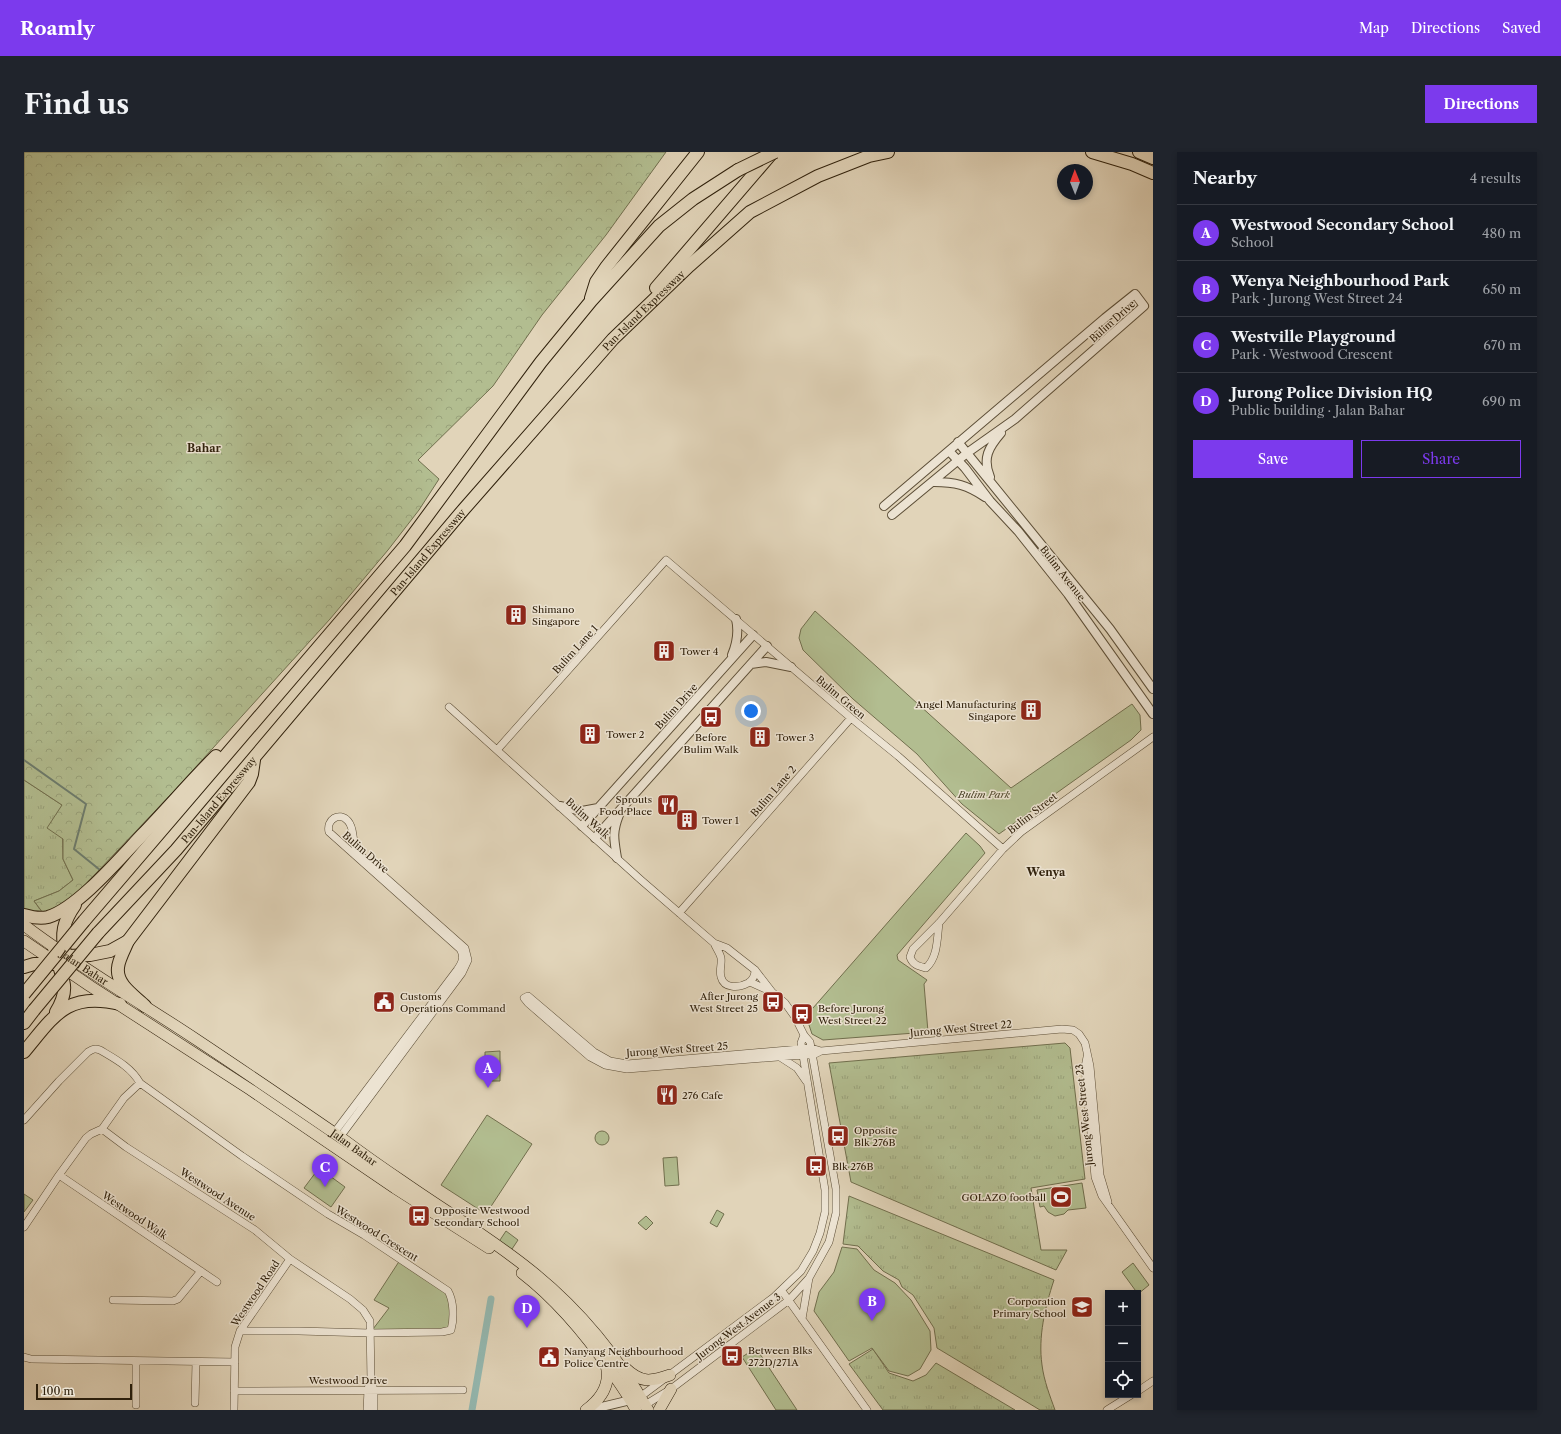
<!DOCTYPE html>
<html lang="en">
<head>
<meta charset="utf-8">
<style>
  :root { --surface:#171b24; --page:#20242c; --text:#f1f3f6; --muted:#9ea1a6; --line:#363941; --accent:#7c3aed }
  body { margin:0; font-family:"Libre Caslon Text",serif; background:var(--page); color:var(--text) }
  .controls { position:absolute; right:12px; bottom:12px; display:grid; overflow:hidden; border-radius:0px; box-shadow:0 2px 6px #0003 }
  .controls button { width:36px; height:36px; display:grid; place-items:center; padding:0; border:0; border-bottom:1px solid var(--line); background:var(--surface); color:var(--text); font:20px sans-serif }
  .compass { position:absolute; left:1033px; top:12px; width:36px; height:36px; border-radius:50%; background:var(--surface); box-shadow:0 2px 6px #0003; rotate:359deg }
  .scale { position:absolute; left:12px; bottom:10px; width:96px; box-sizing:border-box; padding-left:4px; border:2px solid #30210c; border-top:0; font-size:11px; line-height:14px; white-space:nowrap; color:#30210c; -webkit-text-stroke:3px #ece3d2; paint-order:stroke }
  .you { position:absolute; left:727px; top:559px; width:14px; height:14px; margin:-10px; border:3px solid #fff; border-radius:50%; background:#1a73e8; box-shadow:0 0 0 6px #1a73e833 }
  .badge { display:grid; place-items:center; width:26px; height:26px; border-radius:50%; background:var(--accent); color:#fff; font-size:13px; font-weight:700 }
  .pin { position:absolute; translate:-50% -33px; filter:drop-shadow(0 1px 2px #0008) }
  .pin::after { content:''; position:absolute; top:21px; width:14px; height:12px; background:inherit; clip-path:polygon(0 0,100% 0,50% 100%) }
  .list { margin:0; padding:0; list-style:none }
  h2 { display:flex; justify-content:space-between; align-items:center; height:52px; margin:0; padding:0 16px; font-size:17px }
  h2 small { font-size:13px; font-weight:400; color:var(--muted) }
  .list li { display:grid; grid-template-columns:26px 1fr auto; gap:12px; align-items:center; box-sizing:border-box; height:56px; padding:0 16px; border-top:1px solid var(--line) }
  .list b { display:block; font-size:15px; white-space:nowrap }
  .list p { margin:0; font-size:13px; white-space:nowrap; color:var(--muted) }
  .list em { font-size:13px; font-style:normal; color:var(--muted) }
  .actions { display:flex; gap:8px; padding:12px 16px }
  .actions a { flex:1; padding:9px 0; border:1px solid var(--accent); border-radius:0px; text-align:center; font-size:14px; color:var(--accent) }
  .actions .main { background:var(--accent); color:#fff }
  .icon { flex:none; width:22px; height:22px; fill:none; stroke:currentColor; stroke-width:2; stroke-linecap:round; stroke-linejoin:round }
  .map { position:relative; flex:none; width:1129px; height:1258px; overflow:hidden; border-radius:0px }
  header { display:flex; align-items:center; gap:24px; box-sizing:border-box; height:56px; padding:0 20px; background:var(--accent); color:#fff }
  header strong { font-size:19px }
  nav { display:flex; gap:22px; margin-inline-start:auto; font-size:14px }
  .intro { display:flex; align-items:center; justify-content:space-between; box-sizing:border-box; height:96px; padding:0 24px }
  h1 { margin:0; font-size:28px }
  .button { padding:10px 18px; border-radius:0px; background:var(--accent); color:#fff; font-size:14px; font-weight:700 }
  main { display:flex; gap:24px; padding:0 24px }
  aside { flex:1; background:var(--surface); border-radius:0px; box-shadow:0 2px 6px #0003 }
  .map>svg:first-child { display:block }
  .grass { fill:url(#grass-tufts); stroke:#716f4e }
  .forest { fill:url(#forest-crowns); stroke:#716f4e }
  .park { fill:#b2bd90; stroke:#716f4e }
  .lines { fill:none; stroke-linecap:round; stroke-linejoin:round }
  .stream { stroke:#6c7c6e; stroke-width:2 }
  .canal { stroke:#94b8b0; stroke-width:7 }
  .minor-casing { stroke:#5c4e37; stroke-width:8 }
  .tertiary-casing { stroke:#5c4e37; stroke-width:10 }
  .primary-casing { stroke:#30210c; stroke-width:12 }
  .motorway-casing { stroke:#30210c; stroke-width:14 }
  .minor { stroke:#ece3d2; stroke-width:7 }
  .tertiary { stroke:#ece3d2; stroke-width:8 }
  .primary { stroke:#e1d4b9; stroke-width:11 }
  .motorway { stroke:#e1d4b9; stroke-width:12 }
  .motorway-bridge-casing { stroke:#30210c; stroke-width:14; stroke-linecap:butt }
  .motorway-bridge { stroke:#e1d4b9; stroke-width:12 }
  .labels { text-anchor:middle; stroke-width:3; stroke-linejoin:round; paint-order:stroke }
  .street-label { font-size:10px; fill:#30210c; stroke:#ece3d2 }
  .poi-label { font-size:10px; fill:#30210c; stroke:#ece3d2; text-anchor:start }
  .park-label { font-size:10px; font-style:italic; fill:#50482d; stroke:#ece3d2 }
  .neighbourhood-label { font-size:11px; font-weight:bold; fill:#30210c; stroke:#ece3d2 }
</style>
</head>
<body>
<header>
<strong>Roamly</strong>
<nav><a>Map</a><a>Directions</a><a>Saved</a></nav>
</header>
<div class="intro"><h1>Find us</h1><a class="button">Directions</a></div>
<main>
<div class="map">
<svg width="1129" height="1258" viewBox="0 0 1129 1258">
  <defs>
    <pattern id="grass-tufts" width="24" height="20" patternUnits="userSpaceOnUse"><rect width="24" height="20" fill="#b2bd90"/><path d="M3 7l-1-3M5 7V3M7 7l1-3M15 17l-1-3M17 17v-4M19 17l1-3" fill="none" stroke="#99a27b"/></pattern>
    <pattern id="forest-crowns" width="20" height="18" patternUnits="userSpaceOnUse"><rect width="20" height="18" fill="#b2bd90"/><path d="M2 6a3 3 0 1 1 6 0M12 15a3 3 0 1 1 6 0" fill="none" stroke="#99a27b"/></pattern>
  </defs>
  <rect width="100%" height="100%" fill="#e1d4b9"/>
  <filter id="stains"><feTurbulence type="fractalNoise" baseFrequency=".005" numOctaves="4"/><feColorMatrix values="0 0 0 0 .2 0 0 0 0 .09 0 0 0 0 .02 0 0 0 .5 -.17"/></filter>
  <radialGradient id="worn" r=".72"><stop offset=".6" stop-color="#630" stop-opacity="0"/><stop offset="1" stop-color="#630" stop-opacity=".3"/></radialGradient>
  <path class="grass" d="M 0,628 L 38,653 L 39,707 L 49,728 L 35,739 L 10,749 L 19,761 L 0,759 Z
    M 1041,891 L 1046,896 L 1061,1027 L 1007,1036 L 1017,1098 L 1043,1098 L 1032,1118 L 827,1030 L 805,911 Z
    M 825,1044 L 1030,1128 C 1021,1155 1014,1185 1018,1213 C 1020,1229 1026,1244 1031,1258 L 1016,1258 L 913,1196 L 910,1176 L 889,1143 L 878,1135 L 875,1128 L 859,1119 L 834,1094 L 819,1092 Z
    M 849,1197 L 865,1221 L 889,1229 L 902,1223 L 912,1211 L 991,1258 L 859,1258 L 825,1212 Z"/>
  <path class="forest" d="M 0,0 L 642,0 L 582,83 L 518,163 L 469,234 L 394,308 L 415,327 L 395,358 L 364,398 L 306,467 L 150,639 L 57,737 L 35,755 L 19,761 L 10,749 L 35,739 L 49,728 L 39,707 L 39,687 L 23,676 L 38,653 L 0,628 Z"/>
  <path class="park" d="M 791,459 L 987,636 L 1108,552 L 1116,563 L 1117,578 L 1107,588 L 975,682 L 938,652 L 893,602 L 829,547 L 779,498 L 775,486 L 777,477 Z
    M 942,681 L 956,694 L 961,701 L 873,803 L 874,808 L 903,828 L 900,832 L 904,880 L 799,888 L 788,882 L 782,864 Z
    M 476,899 L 476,929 L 461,929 L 461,900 Z
    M 463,963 L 508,992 L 462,1062 L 417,1033 Z
    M571 986a7 7 0 1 1 14 0a7 7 0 1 1-14 0Z
    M 653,1005 L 655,1033 L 641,1034 L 639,1006 Z
    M 295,1016 L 321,1035 L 307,1055 L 280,1036 Z
    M 1058,1031 L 1062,1056 L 1044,1058 L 1040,1062 L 1031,1064 L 1024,1060 L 1020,1054 L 1016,1055 L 1013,1038 Z
    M 0,1042 L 9,1048 L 0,1060 Z
    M 693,1058 L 700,1062 L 693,1075 L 686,1071 Z
    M 622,1064 L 629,1071 L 622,1078 L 614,1071 Z
    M 482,1079 L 494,1088 L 486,1100 L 474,1091 Z
    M 818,1095 L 833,1097 L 850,1118 L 871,1131 L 887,1148 L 906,1179 L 907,1198 L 896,1217 L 884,1224 L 865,1219 L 848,1196 L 825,1209 L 790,1159 L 795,1140 L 810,1120 Z
    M 376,1108 L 423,1138 L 425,1145 L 427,1178 L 346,1181 L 365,1156 L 350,1148 Z
    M 1109,1111 L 1125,1133 L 1114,1142 L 1098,1120 Z
    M 732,1196 L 773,1258 L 752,1258 L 718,1205 Z"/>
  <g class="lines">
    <path class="stream" d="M 0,608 L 62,652 L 50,697 L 76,718"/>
    <path class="canal" d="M 448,1258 L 467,1147"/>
    <g class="minor-casing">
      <path id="minor" d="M 425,555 L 617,728 L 690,791 L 703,796 L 731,818 L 748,840 L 761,851 L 771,865 L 780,883 L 786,890 L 812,1037 L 812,1061 L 805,1090 L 785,1126 L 765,1148 L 647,1237 L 621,1253
        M 473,598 L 642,408 L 827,566 L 874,604 L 979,697
        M 655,761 L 827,566
        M 915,771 C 913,787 914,805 902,816 C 894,814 889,813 886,805 L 889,797 L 915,771 L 979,697 L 997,680 L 1129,585
        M 690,791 C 692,796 696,801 697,806 C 698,812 695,818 697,825 C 700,837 715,836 724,831 C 729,828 731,824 731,818
        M 726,830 L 746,839
        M 797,899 L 787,896 L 603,912 L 586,909 L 570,900 L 504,844 L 500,846 L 504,851 L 566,905 L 581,913 L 603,917 L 779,903 L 789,903 L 797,899 L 1038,877 L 1049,878 L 1055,882 L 1061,891 L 1066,914 L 1076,1023 L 1084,1050
        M 756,905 L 773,916 L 782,929
        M 1063,905 L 1061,915 L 1071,1025 L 1078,1044 L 1129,1116
        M 0,968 L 35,929 L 64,900 C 69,897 71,896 76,898 C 91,907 107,915 116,931 L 218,1004 L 304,1062 L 340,1083 L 424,1139 C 430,1149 430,1167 427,1178 L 418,1180 L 346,1181 L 275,1179 L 216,1179
        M 78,977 L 102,995 L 231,1078 L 266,1107 L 326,1147 L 339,1158 L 346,1169 L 347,1229 L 350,1238 L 350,1258
        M 78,977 L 100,946 L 116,931
        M 310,981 L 433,818 C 438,811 441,805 436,797 L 305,680 C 302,668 315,659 324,669 C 332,678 326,690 335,702 L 441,796 L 444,808 L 438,821 L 316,985
        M 35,1023 L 193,1130
        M 0,1075 L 35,1023 L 62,986 L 67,982 L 78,977
        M 758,1139 L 843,1258
        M 89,1148 L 149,1149 L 154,1147 L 177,1119
        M 778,1167 L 785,1126
        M 0,1205 L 7,1207 L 211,1210
        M 112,1209 L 112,1253
        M 210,1239 L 439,1238
        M 1114,1239 L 1129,1229
        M 616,1245 L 750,1145 L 777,1119 L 789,1099 L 796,1081 L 801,1060 L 801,1038 L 777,891 L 780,883
        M 171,1251 L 172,1210
        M 210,1258 L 211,1195 L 216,1179 L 266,1107
        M 343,1258 L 344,1238 L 345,1233
        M 1083,1258 L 1107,1243"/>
    </g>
    <g class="tertiary-casing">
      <path id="tertiary" d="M 934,290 L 1086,477 L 1129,537
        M 925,299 L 941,316 L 966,349 L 994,379 L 1044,442 L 1129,562
        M 966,325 C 958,306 965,295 977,281
        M 910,330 C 931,330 943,333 961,345
        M 860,354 L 1081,166 L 1111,142 L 1120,154 L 991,267 L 943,301 L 868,363
        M 708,503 C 713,491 715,480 712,467
        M 727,512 L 742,510 L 767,515
        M 536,654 L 558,659 L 574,656
        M 558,674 L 729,483
        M 571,686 L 743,494
        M 593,706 C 590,687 588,681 595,663
        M 565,1258 L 611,1247"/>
    </g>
    <g class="primary-casing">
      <g id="primary">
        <path id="s1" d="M 0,773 C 55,815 116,850 173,888 C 221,920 268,952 316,985 C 336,1000 357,1015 378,1029 C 421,1059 465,1085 506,1118 C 554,1156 594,1205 624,1258"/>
        <path d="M 0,789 L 66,834 L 227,938 L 371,1036 L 465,1096"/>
        <path d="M 498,1121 C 533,1148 562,1183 587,1219 C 596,1232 605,1244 612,1258"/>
        <path d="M 601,1216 C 617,1231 626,1230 646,1223"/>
        <path d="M 562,1258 C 577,1247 587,1232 582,1213"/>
        <path d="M 635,1258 L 647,1237"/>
      </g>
    </g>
    <g class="motorway-casing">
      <g id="motorway">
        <path d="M 1068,0 L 1108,12 L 1129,21"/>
        <path d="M 1115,0 L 1129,6"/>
        <path d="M 632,136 L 748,1"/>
        <path d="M 567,146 L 572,130 L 583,114 L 674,0"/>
        <path d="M 0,763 C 7,765 16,767 24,765 C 54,756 97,705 119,682 C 144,656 167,629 192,604"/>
        <path d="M 60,769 L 381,394 L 517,210 L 567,149 L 635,74 L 669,47 L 714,18"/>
        <path id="s2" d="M 74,781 L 152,698 L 440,357 L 589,187 L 665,114 L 726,60 L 794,24 L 845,4 L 864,0"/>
        <path d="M 30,796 C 35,823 49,833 32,860"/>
        <path d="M 41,801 C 37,781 39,770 51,753"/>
        <path d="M 23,805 L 66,803 L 86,799 L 104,789"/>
        <path d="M 0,815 L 10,812 L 32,812"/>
        <path d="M 121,854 C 111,844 92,833 94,816 C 94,809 101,796 104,789 L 225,630 L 228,622 L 230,608"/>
        <path d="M 0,871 L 10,858"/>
        <path d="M 0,900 C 30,864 43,839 96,852"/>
      </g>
    </g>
    <use href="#minor" class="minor"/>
    <use href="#tertiary" class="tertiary"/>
    <use href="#primary" class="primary"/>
    <use href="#motorway" class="motorway"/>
    <g class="motorway-bridge-casing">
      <path id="motorway-bridge" d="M 714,18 L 751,0
        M 0,842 L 60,769
        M 10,858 L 74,781"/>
    </g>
    <use href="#motorway-bridge" class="motorway-bridge"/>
  </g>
  <defs>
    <g id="building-square" transform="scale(1.15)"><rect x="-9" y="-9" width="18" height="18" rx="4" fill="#8f2418" stroke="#ece3d2"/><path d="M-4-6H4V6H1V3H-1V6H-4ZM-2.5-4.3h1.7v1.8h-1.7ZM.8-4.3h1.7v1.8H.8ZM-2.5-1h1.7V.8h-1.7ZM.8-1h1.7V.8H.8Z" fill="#fff"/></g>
    <g id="bus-square" transform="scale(1.15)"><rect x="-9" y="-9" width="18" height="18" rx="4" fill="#8f2418" stroke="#ece3d2"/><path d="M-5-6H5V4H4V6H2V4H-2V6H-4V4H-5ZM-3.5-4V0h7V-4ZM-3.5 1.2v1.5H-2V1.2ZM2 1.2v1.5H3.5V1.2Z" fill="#fff"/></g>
    <g id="restaurant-square" transform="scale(1.15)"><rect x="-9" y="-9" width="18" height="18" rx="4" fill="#8f2418" stroke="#ece3d2"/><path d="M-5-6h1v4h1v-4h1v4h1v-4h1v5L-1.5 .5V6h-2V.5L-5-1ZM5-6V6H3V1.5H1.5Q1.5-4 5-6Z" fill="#fff"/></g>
    <g id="civic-square" transform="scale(1.15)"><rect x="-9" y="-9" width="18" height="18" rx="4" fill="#8f2418" stroke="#ece3d2"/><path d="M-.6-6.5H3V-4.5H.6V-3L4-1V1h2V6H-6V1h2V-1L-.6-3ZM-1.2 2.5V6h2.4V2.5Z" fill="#fff"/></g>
    <g id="stadium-square" transform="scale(1.15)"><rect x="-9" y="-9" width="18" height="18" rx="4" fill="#8f2418" stroke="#ece3d2"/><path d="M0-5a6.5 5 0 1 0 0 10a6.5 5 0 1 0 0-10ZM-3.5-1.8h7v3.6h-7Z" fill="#fff"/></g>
    <g id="school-square" transform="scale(1.15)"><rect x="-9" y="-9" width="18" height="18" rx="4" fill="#8f2418" stroke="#ece3d2"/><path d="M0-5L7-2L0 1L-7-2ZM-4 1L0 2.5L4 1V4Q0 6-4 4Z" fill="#fff"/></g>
  </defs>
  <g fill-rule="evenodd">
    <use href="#building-square" x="492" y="463"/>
    <use href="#building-square" x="640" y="499"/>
    <use href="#building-square" x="1007" y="558"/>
    <use href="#bus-square" x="687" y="565"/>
    <use href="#building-square" x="566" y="582"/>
    <use href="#building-square" x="736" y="585"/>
    <use href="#restaurant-square" x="644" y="653"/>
    <use href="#building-square" x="663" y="668"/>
    <use href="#civic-square" x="360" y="850"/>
    <use href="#bus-square" x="749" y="850"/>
    <use href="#bus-square" x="778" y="862"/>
    <use href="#restaurant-square" x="643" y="943"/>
    <use href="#bus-square" x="814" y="984"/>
    <use href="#bus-square" x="792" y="1014"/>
    <use href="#stadium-square" x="1037" y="1045"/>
    <use href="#bus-square" x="395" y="1064"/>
    <use href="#school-square" x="1058" y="1155"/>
    <use href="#bus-square" x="708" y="1204"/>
    <use href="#civic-square" x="525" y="1205"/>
  </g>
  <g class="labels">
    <g class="street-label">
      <text dy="4" stroke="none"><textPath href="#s2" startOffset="828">Pan-Island Expressway</textPath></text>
      <text transform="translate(1088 169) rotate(-42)" y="4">Bulim Drive</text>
      <text dy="4" stroke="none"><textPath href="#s2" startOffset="504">Pan-Island Expressway</textPath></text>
      <text transform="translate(1039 421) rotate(52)" y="4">Bulim Avenue</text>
      <text transform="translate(551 497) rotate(-48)" y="4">Bulim Lane 1</text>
      <text transform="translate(817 545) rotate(40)" y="4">Bulim Green</text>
      <text transform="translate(652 554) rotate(-48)" y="4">Bulim Drive</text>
      <text transform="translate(749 639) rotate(-49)" y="4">Bulim Lane 2</text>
      <text dy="4" stroke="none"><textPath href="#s2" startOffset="180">Pan-Island Expressway</textPath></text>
      <text transform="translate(1008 661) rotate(-38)" y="4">Bulim Street</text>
      <text transform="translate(564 666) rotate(42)" y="4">Bulim Walk</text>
      <text transform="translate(342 700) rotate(41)" y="4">Bulim Drive</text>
      <text dy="4" stroke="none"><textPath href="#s1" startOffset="74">Jalan Bahar</textPath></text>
      <text transform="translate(937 876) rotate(-5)" y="4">Jurong West Street 22</text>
      <text transform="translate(653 897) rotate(-4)" y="4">Jurong West Street 25</text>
      <text transform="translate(1060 963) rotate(-96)" y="4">Jurong West Street 23</text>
      <text dy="4" stroke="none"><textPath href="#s1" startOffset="398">Jalan Bahar</textPath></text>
      <text transform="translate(194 1042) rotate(33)" y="4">Westwood Avenue</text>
      <text transform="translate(111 1063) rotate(34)" y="4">Westwood Walk</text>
      <text transform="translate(353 1081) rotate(32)" y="4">Westwood Crescent</text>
      <text transform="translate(231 1141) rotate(-56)" y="4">Westwood Road</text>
      <text transform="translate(714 1174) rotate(-37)" y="4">Jurong West Avenue 3</text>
      <text x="324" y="1232">Westwood Drive</text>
    </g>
    <g class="poi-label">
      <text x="508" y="461">Shimano<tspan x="508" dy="12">Singapore</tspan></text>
      <text x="656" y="503">Tower 4</text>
      <text x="992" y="556" text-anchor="end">Angel Manufacturing<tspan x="992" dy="12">Singapore</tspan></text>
      <text x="582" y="586">Tower 2</text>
      <text x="687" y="589" text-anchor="middle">Before<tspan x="687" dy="12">Bulim Walk</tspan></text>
      <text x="752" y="589">Tower 3</text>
      <text x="628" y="651" text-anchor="end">Sprouts<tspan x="628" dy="12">Food Place</tspan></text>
      <text x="678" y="672">Tower 1</text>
      <text x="376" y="848">Customs<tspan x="376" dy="12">Operations Command</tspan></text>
      <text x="734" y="848" text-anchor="end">After Jurong<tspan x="734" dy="12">West Street 25</tspan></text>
      <text x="794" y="860">Before Jurong<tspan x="794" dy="12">West Street 22</tspan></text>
      <text x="658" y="947">276 Cafe</text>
      <text x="830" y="982">Opposite<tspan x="830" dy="12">Blk 276B</tspan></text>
      <text x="808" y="1018">Blk 276B</text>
      <text x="1022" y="1049" text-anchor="end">GOLAZO football</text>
      <text x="410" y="1062">Opposite Westwood<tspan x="410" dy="12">Secondary School</tspan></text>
      <text x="1042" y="1153" text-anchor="end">Corporation<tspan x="1042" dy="12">Primary School</tspan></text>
      <text x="724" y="1202">Between Blks<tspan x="724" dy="12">272D/271A</tspan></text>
      <text x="540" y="1203">Nanyang Neighbourhood<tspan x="540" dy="12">Police Centre</tspan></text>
    </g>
    <g class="park-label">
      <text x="960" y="646">Bulim Park</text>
    </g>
    <g class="neighbourhood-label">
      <text x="180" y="300">Bahar</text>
      <text x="1022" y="724">Wenya</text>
    </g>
  </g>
  <rect width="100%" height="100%" filter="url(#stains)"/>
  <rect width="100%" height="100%" fill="url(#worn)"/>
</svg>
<div class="controls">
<button>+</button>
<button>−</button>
<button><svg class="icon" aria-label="locate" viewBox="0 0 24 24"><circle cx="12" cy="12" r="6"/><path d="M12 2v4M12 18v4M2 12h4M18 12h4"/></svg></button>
</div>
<svg class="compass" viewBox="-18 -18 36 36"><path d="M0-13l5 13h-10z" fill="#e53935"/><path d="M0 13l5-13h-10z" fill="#9ea1a6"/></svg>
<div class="scale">100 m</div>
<div class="you"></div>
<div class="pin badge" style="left:464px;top:936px">A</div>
<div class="pin badge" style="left:848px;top:1169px">B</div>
<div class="pin badge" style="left:301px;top:1035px">C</div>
<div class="pin badge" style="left:503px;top:1176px">D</div>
</div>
<aside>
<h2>Nearby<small>4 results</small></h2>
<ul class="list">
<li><span class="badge">A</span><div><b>Westwood Secondary School</b><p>School</p></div><em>480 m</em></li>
<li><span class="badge">B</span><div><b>Wenya Neighbourhood Park</b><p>Park · Jurong West Street 24</p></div><em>650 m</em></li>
<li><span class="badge">C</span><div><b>Westville Playground</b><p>Park · Westwood Crescent</p></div><em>670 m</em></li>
<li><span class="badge">D</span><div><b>Jurong Police Division HQ</b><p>Public building · Jalan Bahar</p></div><em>690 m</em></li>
</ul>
<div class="actions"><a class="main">Save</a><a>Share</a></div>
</aside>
</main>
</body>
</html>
